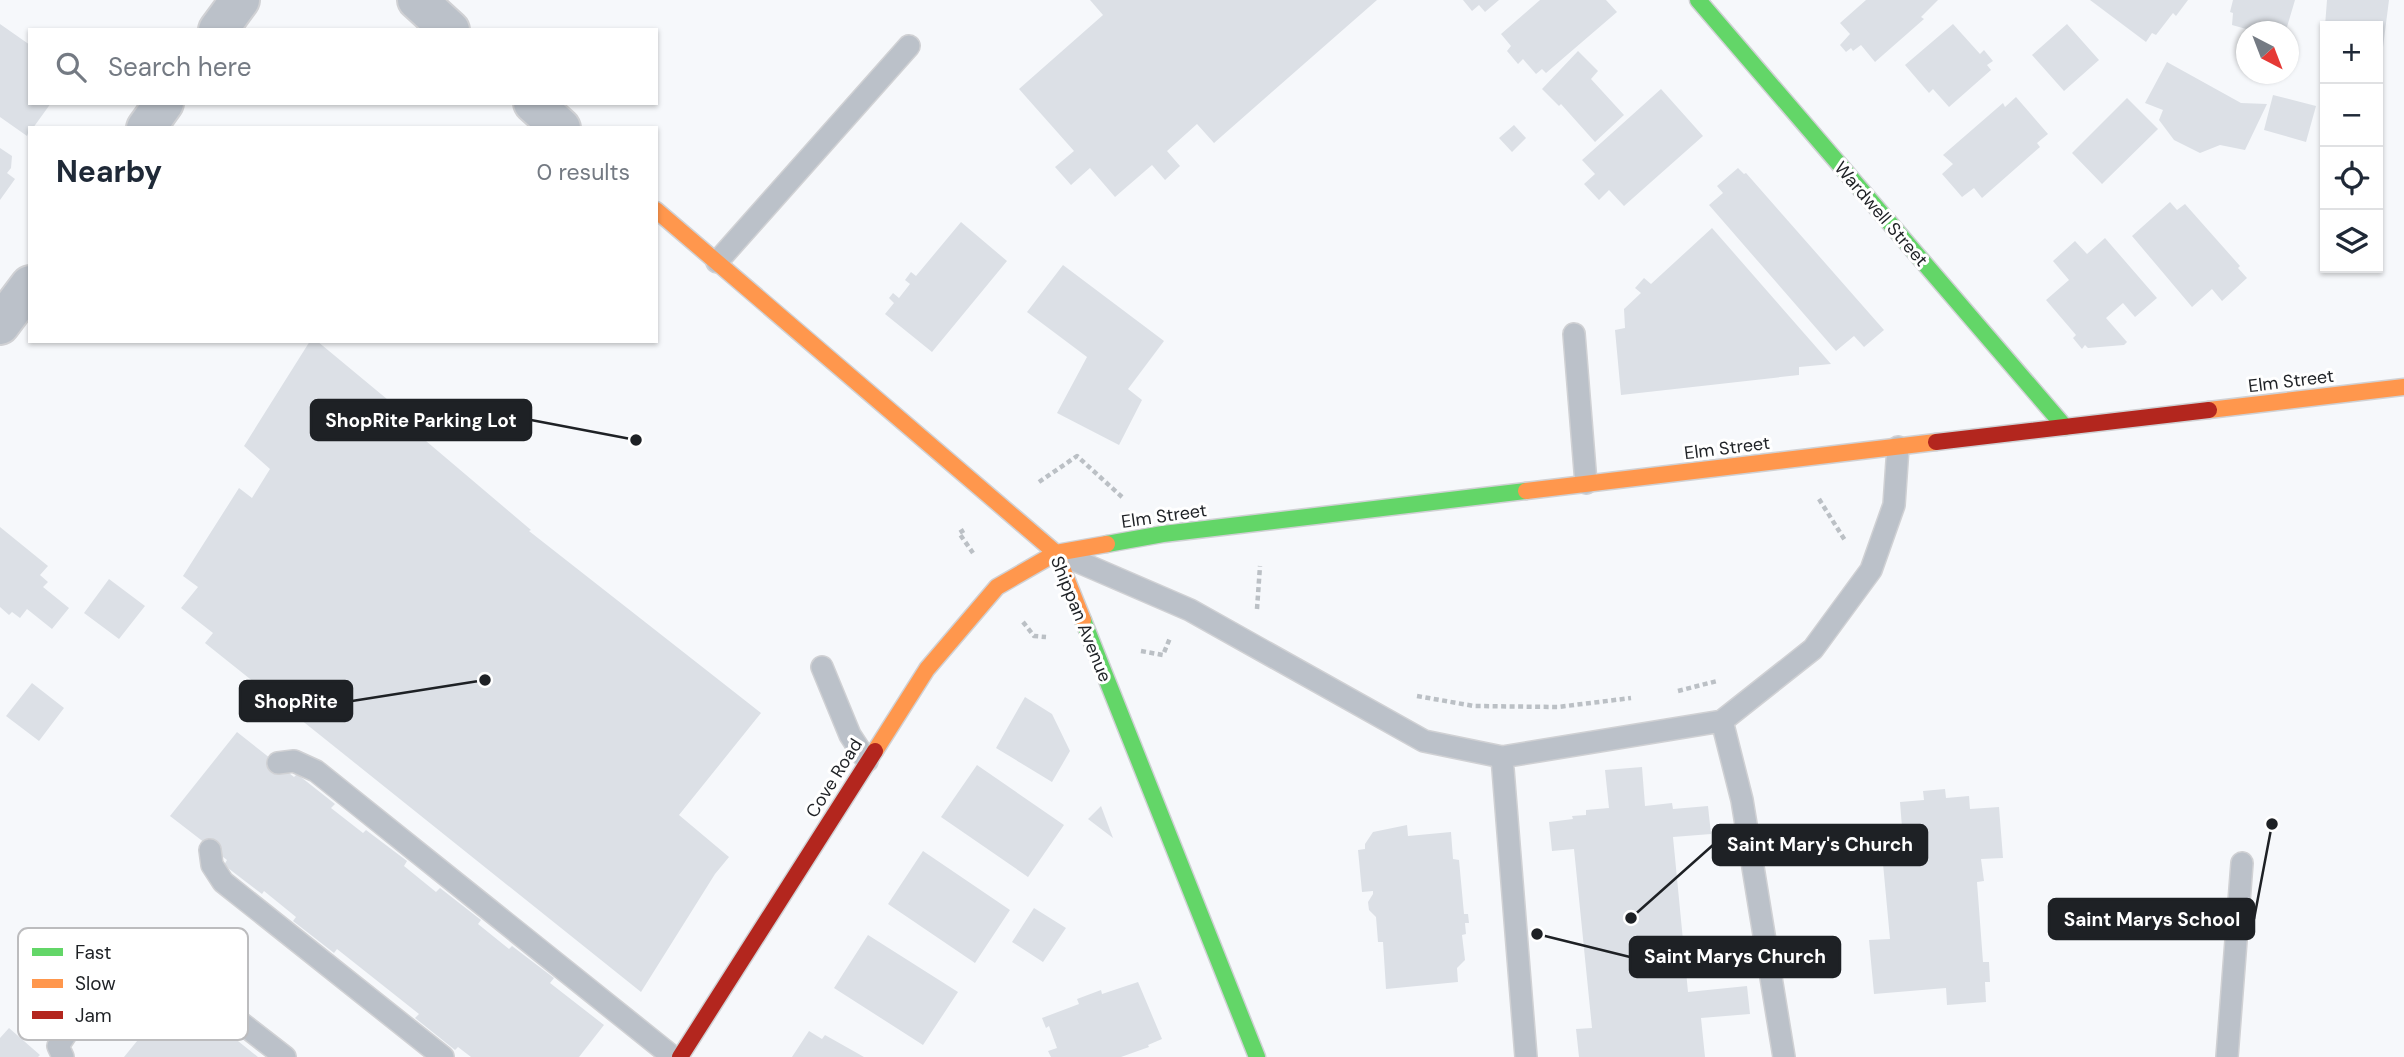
<!DOCTYPE html>
<html lang="en">
<head>
<meta charset="utf-8">
<style>
  :root { --surface:#fff; --page:#f2f2f3; --text:#1f2937; --muted:#747a83; --line:#e0e1e3 }
  body { margin:0; font-family:"DM Sans",sans-serif; background:var(--page); color:var(--text) }
  .controls { position:absolute; right:21px; top:21px; display:grid; overflow:hidden; border-radius:0px; box-shadow:0 2px 5px #0004 }
  .controls button { width:63px; height:63px; display:grid; place-items:center; padding:0; border:0; border-bottom:2px solid var(--line); background:var(--surface); color:var(--text); font:35px sans-serif }
  .compass { position:absolute; left:2236px; top:21px; width:63px; height:63px; border-radius:50%; background:var(--surface); box-shadow:0 2px 5px #0004; rotate:138deg }
  .list { margin:0; padding:0; list-style:none }
  h2 { display:flex; justify-content:space-between; align-items:center; height:91px; margin:0; padding:0 28px; font-size:30px }
  h2 small { font-size:23px; font-weight:400; color:var(--muted) }
  .icon { flex:none; width:38px; height:38px; fill:none; stroke:currentColor; stroke-width:2; stroke-linecap:round; stroke-linejoin:round }
  .map { position:relative; flex:none; width:2404px; height:1057px; overflow:hidden }
  .search { position:absolute; background:var(--surface); box-shadow:0 2px 5px #0004; left:28px; top:28px; width:630px; height:77px; display:flex; align-items:center; gap:18px; box-sizing:border-box; padding:0 24px; border-radius:0px; color:var(--muted); font-size:26px }
  .panel { position:absolute; background:var(--surface); box-shadow:0 2px 5px #0004; left:28px; top:126px; width:630px; height:217px; border-radius:0px }
  .map>svg:first-child { display:block }
  .building { fill:#dce0e6 }
  .lines { fill:none; stroke-linecap:round; stroke-linejoin:round }
  .lane-casing { stroke:#d0d1d4; stroke-width:24 }
  .street-casing { stroke:#d0d1d4; stroke-width:42 }
  .fast-casing { stroke:#d0d1d4; stroke-width:19 }
  .slow-casing { stroke:#d0d1d4; stroke-width:19 }
  .jam-casing { stroke:#d0d1d4; stroke-width:19 }
  .path { stroke:#bbc0c5; stroke-width:4.5; stroke-dasharray:5 3.5; stroke-linecap:butt }
  .lane { stroke:#bbc1c9; stroke-width:21 }
  .street { stroke:#bbc1c9; stroke-width:38 }
  .fast { stroke:#63d668; stroke-width:16 }
  .slow { stroke:#ff974d; stroke-width:16 }
  .jam { stroke:#b3261e; stroke-width:16 }
  .labels { text-anchor:middle; stroke-width:6; stroke-linejoin:round; paint-order:stroke }
  .street-label { font-size:18px; fill:#1e2125; stroke:#fff }
  .key { fill:#fff; stroke:#bcbcbe; stroke-width:2 }
  .key-label { font-size:19px; fill:#1e2125 }
  .leader { fill:none; stroke:#1e2125; stroke-width:2.5 }
  .callout-dot { fill:#1e2125; stroke:#fff; stroke-width:2.5 }
  .callout { fill:#1e2125; stroke:#1e2125; stroke-width:2.5 }
  .callout-label { font-size:19px; text-anchor:middle; font-weight:bold; fill:#fff }
</style>
</head>
<body>
<div class="map">
<svg width="2404" height="1057" viewBox="0 0 2404 1057">
  <rect width="100%" height="100%" fill="#f6f8fb"/>
  <path class="building" d="M 1090,0 L 1377,0 L 1214,143 L 1197,124 L 1167,151 L 1180,166 L 1165,180 L 1152,165 L 1115,197 L 1090,168 L 1071,185 L 1055,167 L 1074,151 L 1019,89 L 1103,15 Z
    M 1463,0 L 1499,0 L 1485,12 L 1479,5 L 1472,11 Z
    M 1540,0 L 1606,0 L 1617,12 L 1546,73 L 1542,69 L 1536,74 L 1523,59 L 1518,64 L 1507,51 L 1511,46 L 1501,34 Z
    M 1866,0 L 1938,0 L 1921,17 L 1924,19 L 1875,62 L 1861,45 L 1853,51 L 1851,48 L 1846,52 L 1840,45 L 1850,34 L 1840,23 Z
    M 2090,0 L 2188,0 L 2176,16 L 2173,13 L 2156,35 L 2152,33 L 2146,42 Z
    M 2233,0 L 2295,0 L 2287,27 L 2280,25 L 2278,32 L 2257,32 L 2232,25 L 2233,13 L 2230,12 Z
    M 2327,0 L 2389,0 L 2381,63 L 2378,63 L 2378,26 L 2325,26 Z
    M 0,24 L 30,45 L 30,103 L 51,103 L 33,128 L 30,128 L 27,136 L 0,117 Z
    M 1953,24 L 1980,54 L 1984,50 L 1993,61 L 1987,65 L 1991,70 L 1949,107 L 1933,89 L 1929,93 L 1905,65 Z
    M 2067,24 L 2099,60 L 2064,91 L 2032,55 Z
    M 1578,51 L 1598,71 L 1591,79 L 1624,115 L 1595,142 L 1561,104 L 1559,106 L 1542,89 Z
    M 2167,62 L 2241,103 L 2267,104 L 2245,150 L 2220,145 L 2200,153 L 2174,140 L 2159,120 L 2163,110 L 2145,103 Z
    M 1661,89 L 1703,136 L 1624,206 L 1609,190 L 1599,200 L 1584,184 L 1595,174 L 1582,160 Z
    M 2273,95 L 2316,106 L 2306,142 L 2264,130 Z
    M 2016,97 L 2048,134 L 2037,143 L 2040,147 L 1982,198 L 1974,188 L 1962,197 L 1942,174 L 1953,164 L 1943,155 L 2003,103 L 2005,107 Z
    M 2127,98 L 2158,129 L 2102,184 L 2072,153 Z
    M 1514,125 L 1526,138 L 1512,152 L 1499,138 Z
    M 0,148 L 12,156 L 11,168 L 7,173 L 15,179 L 0,200 Z
    M 1738,168 L 1744,174 L 1746,173 L 1884,330 L 1864,347 L 1854,336 L 1836,351 L 1709,205 L 1723,193 L 1717,186 Z
    M 2170,202 L 2177,210 L 2185,204 L 2240,266 L 2238,268 L 2247,278 L 2222,301 L 2212,289 L 2192,307 L 2132,236 Z
    M 961,222 L 1007,261 L 932,352 L 885,314 L 894,303 L 889,298 L 893,293 L 899,298 L 910,284 L 905,280 L 911,272 L 916,276 Z
    M 1712,228 L 1831,364 L 1799,367 L 1799,375 L 1621,395 L 1615,330 L 1625,328 L 1624,309 L 1641,293 L 1635,288 L 1644,278 L 1651,284 Z
    M 2105,238 L 2157,298 L 2135,317 L 2123,303 L 2106,318 L 2127,342 L 2124,345 L 2088,348 L 2085,345 L 2082,349 L 2073,338 L 2076,335 L 2046,300 L 2069,280 L 2053,261 L 2075,241 L 2087,254 Z
    M 1063,265 L 1164,341 L 1128,389 L 1142,400 L 1119,445 L 1057,413 L 1087,357 L 1027,312 Z
    M 310,341 L 317,341 L 411,419 L 406,424 L 531,530 L 529,531 L 761,713 L 679,815 L 729,857 L 715,874 L 641,992 L 205,643 L 213,633 L 181,608 L 198,587 L 183,576 L 239,488 L 252,498 L 270,469 L 244,446 Z
    M 0,527 L 48,566 L 40,575 L 48,582 L 43,587 L 69,608 L 52,629 L 27,609 L 20,618 L 12,612 L 9,615 L 0,607 Z
    M 109,579 L 145,606 L 119,639 L 84,613 Z
    M 32,683 L 64,708 L 39,741 L 6,716 Z
    M 1025,697 L 1052,714 L 1070,751 L 1052,782 L 996,748 Z
    M 237,732 L 294,777 L 297,774 L 335,804 L 331,808 L 363,833 L 366,830 L 407,861 L 404,866 L 436,892 L 440,888 L 481,920 L 478,924 L 509,949 L 512,946 L 554,978 L 550,983 L 604,1025 L 579,1057 L 471,1057 L 458,1047 L 455,1050 L 415,1018 L 419,1014 L 337,949 L 334,953 L 293,921 L 296,917 L 264,891 L 262,894 L 224,865 L 227,860 L 170,816 Z
    M 977,765 L 1064,825 L 1028,877 L 941,817 Z
    M 1642,767 L 1645,806 L 1672,803 L 1673,809 L 1708,806 L 1711,834 L 1673,837 L 1688,992 L 1747,986 L 1750,1014 L 1701,1018 L 1705,1057 L 1579,1057 L 1576,1029 L 1592,1028 L 1574,849 L 1552,851 L 1549,822 L 1573,819 L 1572,816 L 1586,815 L 1586,810 L 1609,808 L 1605,770 Z
    M 1945,789 L 1946,798 L 1969,796 L 1970,809 L 1999,807 L 2003,858 L 1981,859 L 1984,881 L 1977,882 L 1983,962 L 1989,962 L 1990,982 L 1985,982 L 1986,1002 L 1947,1005 L 1946,988 L 1874,994 L 1869,940 L 1890,939 L 1881,842 L 1903,840 L 1900,802 L 1924,800 L 1923,791 Z
    M 1101,806 L 1113,838 L 1088,819 Z
    M 1407,825 L 1408,836 L 1451,832 L 1453,859 L 1459,860 L 1464,914 L 1468,914 L 1469,923 L 1465,923 L 1466,934 L 1462,935 L 1465,960 L 1457,968 L 1458,982 L 1386,989 L 1383,942 L 1378,942 L 1376,917 L 1369,910 L 1368,902 L 1373,894 L 1373,891 L 1362,892 L 1358,850 L 1365,849 L 1365,844 L 1373,832 Z
    M 923,851 L 1010,910 L 975,963 L 888,904 Z
    M 1034,908 L 1066,928 L 1043,962 L 1012,942 Z
    M 868,935 L 958,992 L 923,1045 L 834,988 Z
    M 1138,982 L 1162,1039 L 1148,1045 L 1149,1047 L 1121,1057 L 1051,1057 L 1048,1051 L 1057,1048 L 1049,1026 L 1046,1028 L 1042,1018 L 1079,1004 L 1077,999 L 1101,990 L 1102,994 Z
    M 177,992 L 258,1057 L 124,1057 Z
    M 9,1028 L 40,1055 L 38,1057 L 0,1057 L 0,1038 Z
    M 809,1031 L 822,1039 L 825,1035 L 864,1057 L 792,1057 Z"/>
  <g class="lines">
    <g class="lane-casing">
      <path id="lane" d="M 717,262 L 909,46
        M 1574,334 L 1586,483
        M 1065,556 L 1190,610 L 1424,741 L 1502,757 L 1722,721 L 1813,649 L 1871,570 L 1894,505 L 1898,447
        M 822,667 L 850,735 L 867,761
        M 1722,721 L 1742,800 L 1784,1057
        M 1502,757 L 1526,1057
        M 278,763 L 294,761 L 316,771 L 673,1057
        M 210,850 L 212,865 L 223,882 L 443,1057
        M 63,1057 L 58,1046 L 115,961 L 151,953 L 285,1057
        M 2227,1057 L 2242,863"/>
    </g>
    <g class="street-casing">
      <path id="street" d="M 417,0 L 450,30
        M 218,30 L 240,0
        M 533,103 L 561,128
        M 146,128 L 164,103
        M 0,325 L 30,285"/>
    </g>
    <g class="fast-casing">
      <path id="fast" d="M 1698,0 L 2065,427
        M 1107,544 L 1163,534 L 1526,491
        M 1083,620 L 1257,1057"/>
    </g>
    <g class="slow-casing">
      <path id="slow" d="M 656,210 L 1056,553 L 1083,620
        M 2209,410 L 2404,387
        M 1526,491 L 1936,442
        M 875,751 L 927,669 L 997,587 L 1056,553 L 1107,544"/>
    </g>
    <g class="jam-casing">
      <path id="jam" d="M 1936,442 L 2209,410
        M 680,1057 L 875,751"/>
    </g>
    <path class="path" d="M 1039,482 L 1077,456 L 1122,497
      M 1819,499 L 1846,542
      M 964,530 L 959,533 L 973,553
      M 1257,609 L 1260,566
      M 1023,622 L 1034,636 L 1046,637
      M 1141,651 L 1163,655 L 1170,638
      M 1678,691 L 1717,681
      M 1417,696 L 1474,706 L 1558,707 L 1631,698"/>
    <use href="#lane" class="lane"/>
    <use href="#street" class="street"/>
    <use href="#fast" class="fast"/>
    <use href="#slow" class="slow"/>
    <use href="#jam" class="jam"/>
  </g>
  <g class="labels">
    <g class="street-label">
      <text transform="translate(1881 214) rotate(49)" y="6">Wardwell Street</text>
      <text transform="translate(2291 381) rotate(-7)" y="6">Elm Street</text>
      <text transform="translate(1727 448) rotate(-7)" y="6">Elm Street</text>
      <text transform="translate(1164 516) rotate(-8)" y="6">Elm Street</text>
      <text transform="translate(1081 619) rotate(68)" y="6">Shippan Avenue</text>
      <text transform="translate(834 778) rotate(-58)" y="6">Cove Road</text>
    </g>
  </g>
  <rect x="18" y="928" width="230" height="112" rx="10" class="key"/>
  <rect x="32" y="948" width="31" height="8" fill="#63d668"/>
  <rect x="32" y="979" width="31" height="9" fill="#ff974d"/>
  <rect x="32" y="1011" width="31" height="8" fill="#b3261e"/>
  <g class="key-label">
    <text x="75" y="959">Fast</text>
    <text x="75" y="990">Slow</text>
    <text x="75" y="1022">Jam</text>
  </g>
  <path class="leader" d="M636 440L531 420M485 680L352 701M1631 918L1713 845M2272 824L2254 919M1537 934L1630 957"/>
  <g class="callout-dot">
    <circle cx="636" cy="440" r="7"/>
    <circle cx="485" cy="680" r="7"/>
    <circle cx="1631" cy="918" r="7"/>
    <circle cx="2272" cy="824" r="7"/>
    <circle cx="1537" cy="934" r="7"/>
  </g>
  <g class="callout">
    <rect x="311" y="400" width="220" height="40" rx="7"/>
    <rect x="240" y="681" width="112" height="40" rx="7"/>
    <rect x="1713" y="825" width="214" height="40" rx="7"/>
    <rect x="2049" y="899" width="205" height="40" rx="7"/>
    <rect x="1630" y="937" width="210" height="40" rx="7"/>
  </g>
  <g class="callout-label">
    <text x="421" y="427">ShopRite Parking Lot</text>
    <text x="296" y="708">ShopRite</text>
    <text x="1820" y="851">Saint Mary's Church</text>
    <text x="2152" y="926">Saint Marys School</text>
    <text x="1735" y="963">Saint Marys Church</text>
  </g>
</svg>
<div class="controls">
<button>+</button>
<button>−</button>
<button><svg class="icon" aria-label="locate" viewBox="0 0 24 24"><circle cx="12" cy="12" r="6"/><path d="M12 2v4M12 18v4M2 12h4M18 12h4"/></svg></button>
<button><svg class="icon" aria-label="layers" viewBox="0 0 24 24"><path d="M12 4l9 5-9 5-9-5zM3 14l9 5 9-5"/></svg></button>
</div>
<svg class="compass" viewBox="-18 -18 36 36"><path d="M0-13l5 13h-10z" fill="#e53935"/><path d="M0 13l5-13h-10z" fill="#747a83"/></svg>
<div class="search"><svg class="icon" aria-label="search" viewBox="0 0 24 24"><circle cx="10" cy="10" r="6"/><path d="M15 15l6 6"/></svg>Search here</div>
<section class="panel">
<h2>Nearby<small>0 results</small></h2>
<ul class="list">
</ul>
</section>
</div>
</body>
</html>
